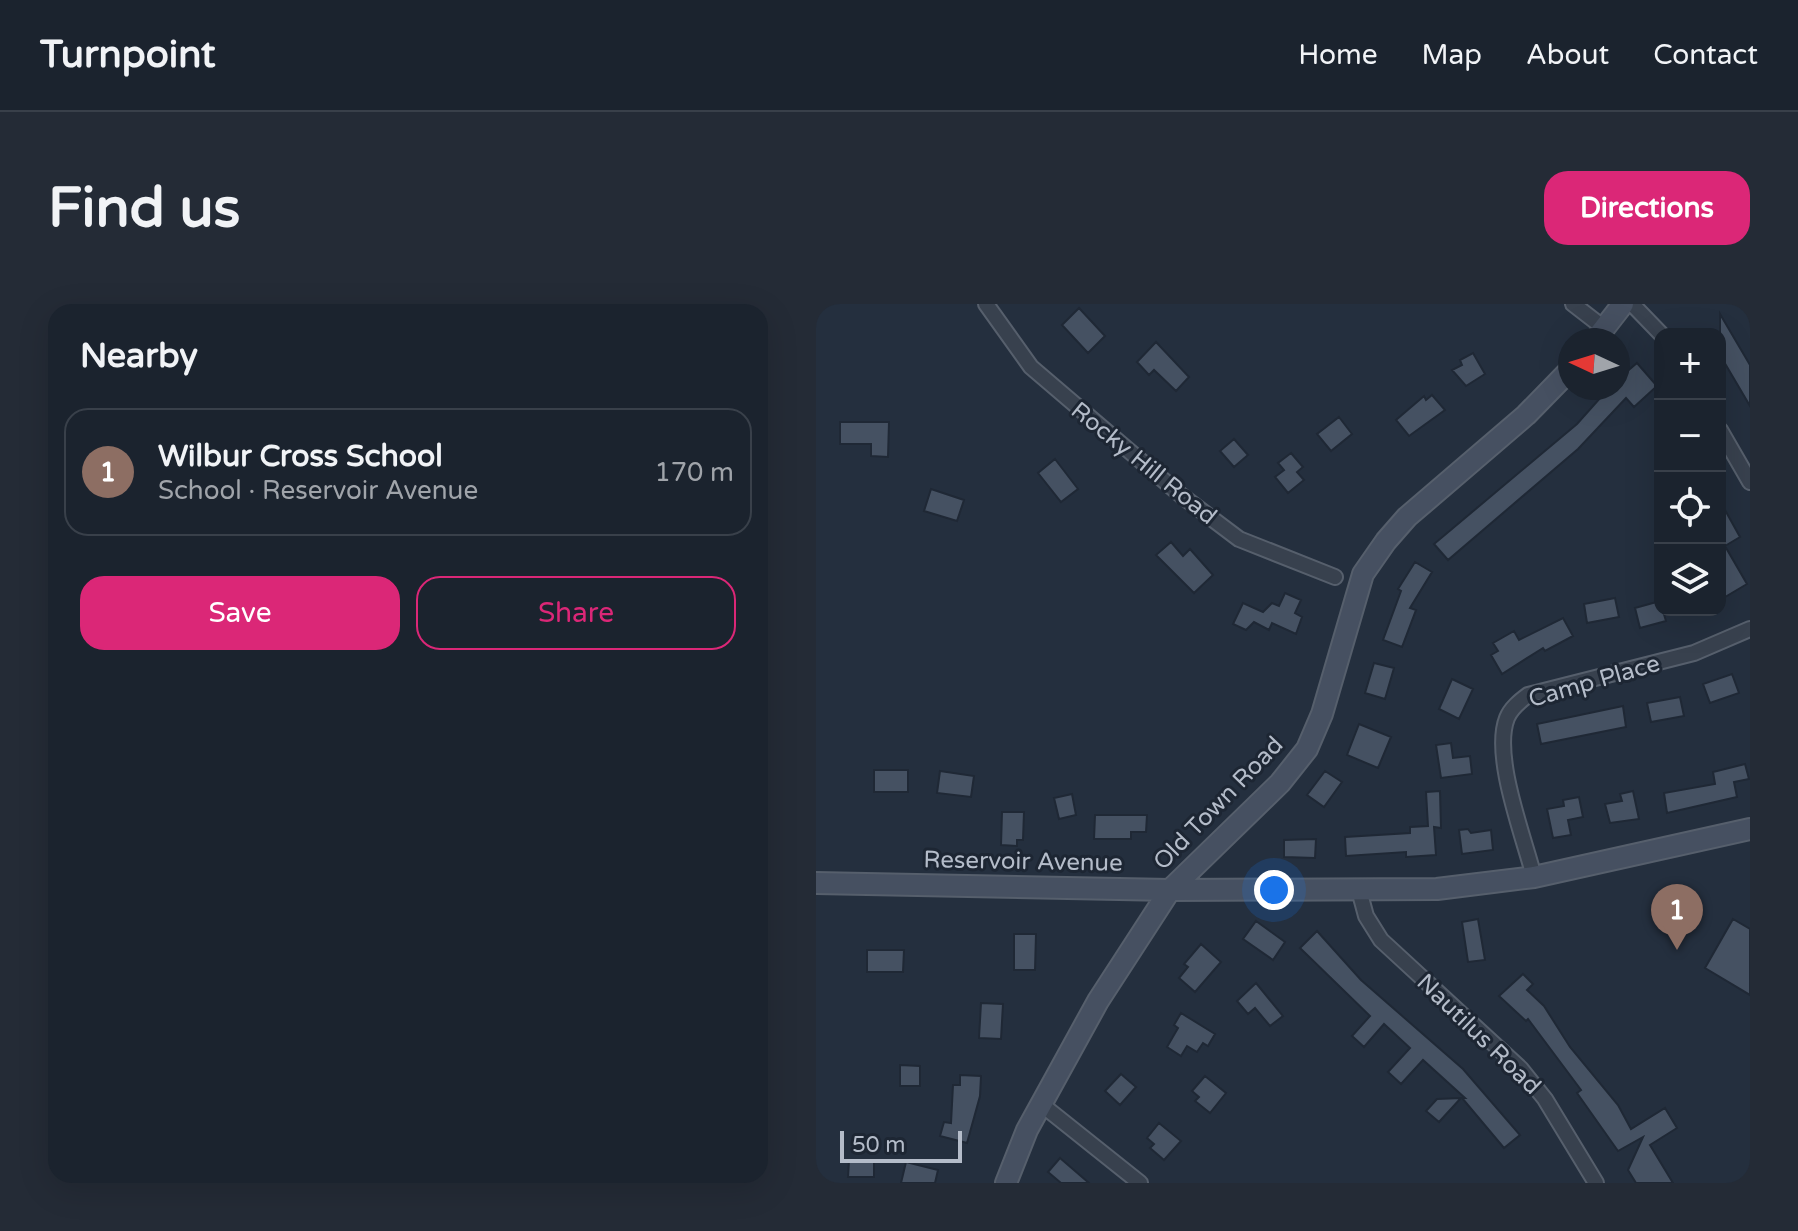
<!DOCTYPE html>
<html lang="en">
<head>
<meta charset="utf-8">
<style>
  :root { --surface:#1b232e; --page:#242b36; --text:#f1f3f6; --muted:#a0a4aa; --line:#39404a; --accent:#db2777 }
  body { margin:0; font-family:"Varela Round",sans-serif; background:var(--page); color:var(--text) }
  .controls { position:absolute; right:24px; top:24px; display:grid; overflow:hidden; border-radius:16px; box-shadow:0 8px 32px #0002 }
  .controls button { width:72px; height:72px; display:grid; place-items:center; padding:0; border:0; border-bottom:2px solid var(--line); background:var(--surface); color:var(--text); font:40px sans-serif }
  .compass { position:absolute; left:742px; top:24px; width:72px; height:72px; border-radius:50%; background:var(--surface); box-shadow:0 8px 32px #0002; rotate:274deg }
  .scale { position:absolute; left:24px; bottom:20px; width:122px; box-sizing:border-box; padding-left:8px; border:4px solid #b4bcc9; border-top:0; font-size:22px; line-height:28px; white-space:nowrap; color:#b4bcc9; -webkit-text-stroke:6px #1d2633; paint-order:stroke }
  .you { position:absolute; left:458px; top:586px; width:28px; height:28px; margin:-20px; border:6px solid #fff; border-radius:50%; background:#1a73e8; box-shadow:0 0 0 12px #1a73e833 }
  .badge { display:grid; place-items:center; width:52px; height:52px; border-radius:50%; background:var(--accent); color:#fff; font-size:26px; font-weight:700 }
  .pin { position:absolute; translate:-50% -66px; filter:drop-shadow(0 2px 4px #0008) }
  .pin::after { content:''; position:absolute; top:42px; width:28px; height:24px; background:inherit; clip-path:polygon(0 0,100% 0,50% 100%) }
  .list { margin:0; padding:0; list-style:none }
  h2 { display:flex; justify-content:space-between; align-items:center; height:104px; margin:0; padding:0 32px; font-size:34px }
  h2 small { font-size:26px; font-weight:400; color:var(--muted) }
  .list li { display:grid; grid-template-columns:52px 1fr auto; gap:24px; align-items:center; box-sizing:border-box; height:128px; margin:0 16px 16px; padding:0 16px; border:2px solid var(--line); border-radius:24px }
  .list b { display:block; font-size:30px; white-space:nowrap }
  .list p { margin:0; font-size:26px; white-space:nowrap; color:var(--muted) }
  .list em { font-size:26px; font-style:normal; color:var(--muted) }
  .actions { display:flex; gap:16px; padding:24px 32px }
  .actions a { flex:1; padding:18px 0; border:2px solid var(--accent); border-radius:24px; text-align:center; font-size:28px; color:var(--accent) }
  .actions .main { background:var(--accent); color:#fff }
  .icon { flex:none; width:44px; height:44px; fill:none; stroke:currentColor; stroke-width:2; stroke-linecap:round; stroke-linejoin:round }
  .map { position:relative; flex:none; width:934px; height:879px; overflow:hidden; border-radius:24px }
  header { display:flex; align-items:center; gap:48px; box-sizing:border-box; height:112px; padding:0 40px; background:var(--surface); border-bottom:2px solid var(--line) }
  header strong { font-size:38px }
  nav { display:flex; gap:44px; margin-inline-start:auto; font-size:28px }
  .intro { display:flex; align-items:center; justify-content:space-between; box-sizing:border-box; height:192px; padding:0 48px }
  h1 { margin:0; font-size:56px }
  .button { padding:20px 36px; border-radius:24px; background:var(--accent); color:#fff; font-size:28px; font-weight:700 }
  main { display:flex; gap:48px; padding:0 48px }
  aside { flex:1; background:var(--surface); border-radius:24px; box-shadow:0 8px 32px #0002 }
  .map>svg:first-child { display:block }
  .building { fill:#455162; stroke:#1f2835; stroke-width:2 }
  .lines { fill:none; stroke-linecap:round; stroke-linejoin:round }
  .street-casing { stroke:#565f6c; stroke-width:18 }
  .secondary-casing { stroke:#565f6c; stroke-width:24 }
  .street { stroke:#38414e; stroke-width:14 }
  .secondary { stroke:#465061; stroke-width:20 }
  .labels { text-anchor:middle; stroke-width:6; stroke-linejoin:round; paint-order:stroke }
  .street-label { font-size:24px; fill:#b4bcc9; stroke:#1d2633 }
</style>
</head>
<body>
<header>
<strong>Turnpoint</strong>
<nav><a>Home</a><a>Map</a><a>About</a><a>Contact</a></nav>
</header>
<div class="intro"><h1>Find us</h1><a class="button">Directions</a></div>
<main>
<aside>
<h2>Nearby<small></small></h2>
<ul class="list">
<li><span class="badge" style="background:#8d6e63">1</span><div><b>Wilbur Cross School</b><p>School · Reservoir Avenue</p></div><em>170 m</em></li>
</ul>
<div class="actions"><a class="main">Save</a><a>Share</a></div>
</aside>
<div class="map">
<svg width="934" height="879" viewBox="0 0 934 879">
  <rect width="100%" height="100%" fill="#242f3e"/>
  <path class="building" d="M 263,4 L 289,32 L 272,49 L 246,21 Z
    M 904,10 L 934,61 L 934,102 L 904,51 Z
    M 340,38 L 373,73 L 360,87 L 338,66 L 333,71 L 321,58 Z
    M 657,49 L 669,70 L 650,82 L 636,66 L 646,61 L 644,56 Z
    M 821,59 L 841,82 L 818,103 L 810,94 L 762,145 L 632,256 L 618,240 L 761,120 L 793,84 L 802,84 L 802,75 Z
    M 616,91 L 629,106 L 593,132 L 580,116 L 608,92 L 610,96 Z
    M 523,113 L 536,130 L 515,147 L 501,130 Z
    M 24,118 L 73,118 L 72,153 L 55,152 L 55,140 L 24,140 Z
    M 418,135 L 432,151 L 418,163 L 404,147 Z
    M 475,149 L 487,163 L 481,168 L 488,176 L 472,189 L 459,173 L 468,166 L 462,159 Z
    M 239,155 L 262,185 L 245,198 L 222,169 Z
    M 115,185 L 148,196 L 141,217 L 108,207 Z
    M 904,197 L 924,233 L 909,242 L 931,280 L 904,296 Z
    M 355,238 L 367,252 L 374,245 L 397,271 L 378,289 L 340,251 Z
    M 599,258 L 616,268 L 594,304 L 600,306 L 586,343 L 567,336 L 585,287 L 582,285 Z
    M 469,289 L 485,296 L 479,309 L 486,313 L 480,330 L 456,319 L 453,326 L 438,318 L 430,326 L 417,320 L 427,299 L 447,308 L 456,299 L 463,302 Z
    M 799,294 L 803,313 L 771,319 L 768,300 Z
    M 844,297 L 850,317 L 824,324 L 819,304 Z
    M 747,314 L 757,332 L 729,347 L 727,344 L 686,370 L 675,351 L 682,347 L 677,339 L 698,327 L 703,336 Z
    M 558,359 L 578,364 L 569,395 L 549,389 Z
    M 916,370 L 923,389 L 894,399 L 887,380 Z
    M 636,375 L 657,385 L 643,415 L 623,405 Z
    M 864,393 L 868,412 L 835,418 L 831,399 Z
    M 807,402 L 810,423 L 725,440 L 721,420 Z
    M 543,420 L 575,433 L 562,464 L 531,451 Z
    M 635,439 L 637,454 L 654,452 L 656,470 L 625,474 L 620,441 Z
    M 929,460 L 933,475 L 918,478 L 921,493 L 851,509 L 848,489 L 899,480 L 897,468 Z
    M 58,466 L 92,466 L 92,488 L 58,488 Z
    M 124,467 L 158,472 L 155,493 L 121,489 Z
    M 509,467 L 526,478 L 508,503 L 491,491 Z
    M 624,487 L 625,524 L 618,523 L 620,551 L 590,553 L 590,548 L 530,552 L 529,533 L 594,529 L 594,523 L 612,522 L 610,488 Z
    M 817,487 L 823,515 L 794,519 L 789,500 L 806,497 L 804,490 Z
    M 256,490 L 260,511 L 243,515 L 238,494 Z
    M 763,493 L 767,513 L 752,516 L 755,531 L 737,534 L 731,505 L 748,502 L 747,496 Z
    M 186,508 L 208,508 L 207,536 L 201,536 L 201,542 L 185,541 Z
    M 279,511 L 331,511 L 330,528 L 315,528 L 315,535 L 278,535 Z
    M 652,525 L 655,529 L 675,526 L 677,546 L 646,550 L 643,526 Z
    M 500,535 L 499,554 L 468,553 L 468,536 Z
    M 662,615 L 669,656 L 652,658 L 646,618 Z
    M 917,615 L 934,625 L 934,691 L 889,664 Z
    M 440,617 L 469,638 L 457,656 L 427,635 Z
    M 501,627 L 545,676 L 647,765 L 704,831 L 688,844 L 646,794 L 649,794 L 607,756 L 585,780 L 572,768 L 594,744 L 568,720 L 548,743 L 536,732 L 554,712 L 484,644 Z
    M 198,630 L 220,630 L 219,666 L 198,666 Z
    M 385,640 L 405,658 L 379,688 L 363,674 L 372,663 L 368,660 Z
    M 51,646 L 88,646 L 87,668 L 51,668 Z
    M 707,670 L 717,680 L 711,686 L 728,702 L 754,743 L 802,801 L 815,825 L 849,804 L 861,824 L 834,841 L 857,879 L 820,879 L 812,866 L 827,833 L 802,847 L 761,789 L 765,786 L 712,715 L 710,717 L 683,692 Z
    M 440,679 L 467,712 L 454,722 L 439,704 L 432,710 L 421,697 Z
    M 165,699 L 187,700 L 185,735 L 163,734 Z
    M 365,709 L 399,730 L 392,742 L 387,739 L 381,748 L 371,742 L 365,752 L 351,743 L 362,724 L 358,721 Z
    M 84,761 L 104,762 L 104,782 L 84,782 Z
    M 305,770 L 320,783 L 304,801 L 289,787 Z
    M 144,771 L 165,772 L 164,792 L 151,839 L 124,832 L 128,818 L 135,819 L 137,781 L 144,781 Z
    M 389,772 L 410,789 L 394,809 L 379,797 L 383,793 L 376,787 Z
    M 645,794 L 623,818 L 610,807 L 621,795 Z
    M 343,819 L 365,837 L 348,856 L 334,844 L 338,840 L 331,834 Z
    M 244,854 L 273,879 L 245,879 L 232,868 Z
    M 33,857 L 58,857 L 58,873 L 32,873 Z
    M 90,858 L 122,866 L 119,879 L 85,879 Z"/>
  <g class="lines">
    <g class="street-casing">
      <path id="street" d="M 170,0 L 215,63 L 366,192 L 423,235 L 519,273
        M 757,0 L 788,24
        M 816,0 L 845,30
        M 904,126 L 934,178
        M 718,573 C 708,533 676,452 691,414 C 695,404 704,397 712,391 L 878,349 L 934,325
        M 543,586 L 550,612 L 565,636 L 705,765 L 729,795 L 780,879
        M 225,800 L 324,879"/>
    </g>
    <g class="secondary-casing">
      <path id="secondary" d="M 779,36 L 807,0
        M 0,579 L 354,586 L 621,585 L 718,573 L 934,525
        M 190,879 L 211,826 L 282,697 L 354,586 L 464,479 L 491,445 L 506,410 L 547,270 L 570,237 L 591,213 L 710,111 L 754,66"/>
    </g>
    <use href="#street" class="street"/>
    <use href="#secondary" class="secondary"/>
  </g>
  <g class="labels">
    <g class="street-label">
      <text transform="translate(328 159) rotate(39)" y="8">Rocky Hill Road</text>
      <text transform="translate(778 377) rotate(-16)" y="8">Camp Place</text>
      <text transform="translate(402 499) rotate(-46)" y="8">Old Town Road</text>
      <text transform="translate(207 557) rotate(1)" y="8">Reservoir Avenue</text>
      <text transform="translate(663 730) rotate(44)" y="8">Nautilus Road</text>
    </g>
  </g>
</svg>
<div class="controls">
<button>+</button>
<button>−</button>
<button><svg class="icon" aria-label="locate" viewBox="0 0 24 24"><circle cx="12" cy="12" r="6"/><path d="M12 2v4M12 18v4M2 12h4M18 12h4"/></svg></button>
<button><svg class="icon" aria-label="layers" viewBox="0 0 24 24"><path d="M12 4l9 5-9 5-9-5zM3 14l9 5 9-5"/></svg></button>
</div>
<svg class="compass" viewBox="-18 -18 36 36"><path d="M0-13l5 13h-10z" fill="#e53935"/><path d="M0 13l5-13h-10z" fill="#a0a4aa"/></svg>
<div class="scale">50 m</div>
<div class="you"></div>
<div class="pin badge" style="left:861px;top:646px;background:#8d6e63">1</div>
</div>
</main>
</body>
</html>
